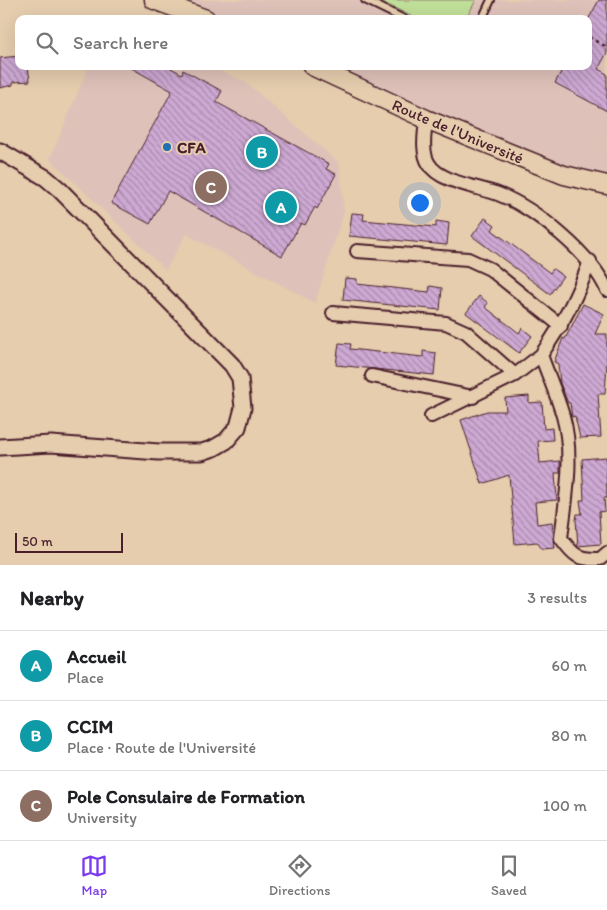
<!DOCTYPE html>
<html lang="en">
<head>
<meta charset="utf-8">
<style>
  :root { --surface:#fff; --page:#f6f6f6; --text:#202124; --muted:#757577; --line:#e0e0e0; --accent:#7c3aed }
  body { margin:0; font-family:Itim,sans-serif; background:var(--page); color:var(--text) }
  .scale { position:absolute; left:15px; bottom:12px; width:108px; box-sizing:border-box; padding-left:5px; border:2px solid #4a1f2b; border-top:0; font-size:14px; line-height:18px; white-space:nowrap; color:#4a1f2b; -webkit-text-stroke:4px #e5cdae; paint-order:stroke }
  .you { position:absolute; left:419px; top:202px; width:18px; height:18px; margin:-12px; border:4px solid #fff; border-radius:50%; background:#1a73e8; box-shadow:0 0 0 8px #1a73e833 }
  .badge { display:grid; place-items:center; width:32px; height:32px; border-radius:50%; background:var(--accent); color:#fff; font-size:16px; font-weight:700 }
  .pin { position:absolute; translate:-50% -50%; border:2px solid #fff; box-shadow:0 1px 5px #0006 }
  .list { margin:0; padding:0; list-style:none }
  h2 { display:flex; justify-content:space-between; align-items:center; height:65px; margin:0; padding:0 20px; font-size:21px }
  h2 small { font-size:16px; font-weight:400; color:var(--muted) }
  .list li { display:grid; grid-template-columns:32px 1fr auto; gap:15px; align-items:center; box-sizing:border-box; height:70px; padding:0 20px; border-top:1px solid var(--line) }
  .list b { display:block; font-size:19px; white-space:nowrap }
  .list p { margin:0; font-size:16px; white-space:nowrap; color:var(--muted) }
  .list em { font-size:16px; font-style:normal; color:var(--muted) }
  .icon { flex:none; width:28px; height:28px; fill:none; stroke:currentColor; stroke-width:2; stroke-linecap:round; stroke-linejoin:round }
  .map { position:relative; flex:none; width:607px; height:565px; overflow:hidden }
  .search { position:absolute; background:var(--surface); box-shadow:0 5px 20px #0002; left:15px; right:15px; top:15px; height:55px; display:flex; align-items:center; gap:12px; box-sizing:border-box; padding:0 18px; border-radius:10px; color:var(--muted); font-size:19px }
  .sheet { height:275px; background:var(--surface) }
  nav { display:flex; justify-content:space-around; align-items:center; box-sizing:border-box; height:70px; border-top:1px solid var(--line); background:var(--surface); font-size:14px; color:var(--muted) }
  nav a { display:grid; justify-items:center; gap:2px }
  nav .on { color:var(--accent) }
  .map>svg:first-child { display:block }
  .built { fill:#dec2b9 }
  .pitch { fill:#c0df98; stroke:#857f62 }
  .building { fill:url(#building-back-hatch); stroke:#4a1f2b }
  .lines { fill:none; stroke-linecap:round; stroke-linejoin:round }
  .service-casing { stroke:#4a1f2b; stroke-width:10 }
  .minor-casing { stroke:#4a1f2b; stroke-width:16 }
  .tertiary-casing { stroke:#4a1f2b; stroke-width:19 }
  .secondary-casing { stroke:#4a1f2b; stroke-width:21 }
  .path { stroke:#4a1f2b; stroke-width:2.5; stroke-dasharray:4 4; stroke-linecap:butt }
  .service { stroke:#e5cdae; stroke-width:6 }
  .minor { stroke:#e5cdae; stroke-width:12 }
  .tertiary { stroke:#e5cdae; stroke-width:15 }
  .secondary { stroke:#e5cdae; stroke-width:18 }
  .poi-dot { fill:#1f6fb2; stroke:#e5cdae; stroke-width:2 }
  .labels { text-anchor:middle; stroke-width:4; stroke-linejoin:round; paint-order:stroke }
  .street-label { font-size:16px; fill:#4a1f2b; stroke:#e5cdae }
  .poi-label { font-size:16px; font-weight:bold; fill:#4a1f2b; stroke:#e5cdae; text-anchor:start }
</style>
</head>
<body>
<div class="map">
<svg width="607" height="565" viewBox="0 0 607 565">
  <defs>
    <pattern id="building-back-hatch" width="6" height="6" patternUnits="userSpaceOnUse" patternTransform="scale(1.25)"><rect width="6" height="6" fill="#cda9d3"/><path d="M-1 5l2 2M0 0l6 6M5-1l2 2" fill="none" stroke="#a889ab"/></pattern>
  </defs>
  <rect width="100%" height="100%" fill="#e5cdae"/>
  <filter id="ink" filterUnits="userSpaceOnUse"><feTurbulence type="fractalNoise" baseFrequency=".02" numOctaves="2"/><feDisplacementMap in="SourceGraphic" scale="10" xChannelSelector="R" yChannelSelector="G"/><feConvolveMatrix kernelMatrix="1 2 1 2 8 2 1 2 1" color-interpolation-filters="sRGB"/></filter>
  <g filter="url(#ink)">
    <path class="built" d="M 154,0 L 607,0 L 607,185 L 321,66 L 588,66 L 588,19 L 206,19 Z
      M 89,66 L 208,66 L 244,81 L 339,163 L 344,211 L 315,303 L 186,234 L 166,270 L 50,159 Z"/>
    <path class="pitch" d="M 378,0 L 476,0 L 466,19 L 417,19 Z"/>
    <path class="building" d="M 599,0 L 607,0 L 607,53 L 598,69 L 607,74 L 607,111 L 555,83 L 564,66 L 588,66 L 588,20 Z
      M 19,56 L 19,66 L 28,66 L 30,81 L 13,82 L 13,85 L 0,88 L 0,58 Z
      M 128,66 L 167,66 L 182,74 L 183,70 L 222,91 L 216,102 L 329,164 L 326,169 L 336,174 L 317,209 L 315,207 L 305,225 L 301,223 L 282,256 L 168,191 L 150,224 L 111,203 L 172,91 Z
      M 352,213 L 364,214 L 363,220 L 436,227 L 436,221 L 449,223 L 447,245 L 349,236 Z
      M 485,218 L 495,225 L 492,230 L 550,273 L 553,269 L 563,276 L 550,294 L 472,236 Z
      M 345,278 L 357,279 L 357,284 L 429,292 L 430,286 L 442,288 L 440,310 L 343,300 Z
      M 479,296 L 488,303 L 485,307 L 519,333 L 522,328 L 532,336 L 519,353 L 466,313 Z
      M 583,304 L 604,314 L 595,334 L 607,334 L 607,362 L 605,394 L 598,394 L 601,437 L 580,438 L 575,416 L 572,417 L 570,403 L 568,403 L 560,383 L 558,364 L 554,362 L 563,338 L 565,339 Z
      M 339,343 L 351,344 L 350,349 L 423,357 L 423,351 L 436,353 L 434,375 L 336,365 Z
      M 529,396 L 529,403 L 542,402 L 544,429 L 552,428 L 553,440 L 538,441 L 540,463 L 560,461 L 560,473 L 555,473 L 557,500 L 535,502 L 537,524 L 552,522 L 555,548 L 542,549 L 537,542 L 515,544 L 509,475 L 482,484 L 461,420 L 487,411 L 506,411 L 505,398 Z
      M 606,457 L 607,498 L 604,498 L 605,511 L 599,512 L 601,544 L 578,546 L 576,520 L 577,514 L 582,514 L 580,500 L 584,500 L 582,459 Z"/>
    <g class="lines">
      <g class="service-casing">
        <path id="service" d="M 365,0 L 404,19
          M 482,19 L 491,0"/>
      </g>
      <g class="minor-casing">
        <path id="minor" d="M 426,119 C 425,132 421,152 429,164 C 439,182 479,187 498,194 C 535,208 591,254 607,290
          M 357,251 L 468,259 L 490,269 L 561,326
          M 590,261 C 577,297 563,323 541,355 C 548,375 557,395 563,416 C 574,455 566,498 561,538 C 573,555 578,560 600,559 L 607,553
          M 333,313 L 446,323 L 466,332 L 515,375
          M 372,376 L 473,397
          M 431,416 L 515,375 L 541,355"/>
      </g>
      <g class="tertiary-casing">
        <path id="tertiary" d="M 0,151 L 46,178 L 60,190 L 232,365 L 240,378 L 243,408 L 238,427 L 226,441 L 214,448 L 202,452 L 159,452 L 51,444 L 0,447"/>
      </g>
      <g class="secondary-casing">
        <path id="secondary" d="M 154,0 L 206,19
          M 312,66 L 426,119 L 564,175 L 607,185"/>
      </g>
      <path class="path" d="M 588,37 L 607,47"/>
      <use href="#service" class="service"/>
      <use href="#minor" class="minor"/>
      <use href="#tertiary" class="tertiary"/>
      <use href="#secondary" class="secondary"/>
    </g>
  </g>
  <circle class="poi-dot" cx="167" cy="147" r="5"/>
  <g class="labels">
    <g class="street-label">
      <text transform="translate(458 131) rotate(23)" y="6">Route de l'Université</text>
    </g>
    <g class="poi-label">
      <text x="177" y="153">CFA</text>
    </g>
  </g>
</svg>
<div class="scale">50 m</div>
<div class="you"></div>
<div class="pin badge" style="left:281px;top:207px;background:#0f9aa8">A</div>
<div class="pin badge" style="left:262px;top:152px;background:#0f9aa8">B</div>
<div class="pin badge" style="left:211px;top:187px;background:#8d6e63">C</div>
<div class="search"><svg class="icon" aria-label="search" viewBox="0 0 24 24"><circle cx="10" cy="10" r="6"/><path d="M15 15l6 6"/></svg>Search here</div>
</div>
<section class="sheet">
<h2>Nearby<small>3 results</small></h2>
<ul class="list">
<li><span class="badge" style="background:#0f9aa8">A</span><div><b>Accueil</b><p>Place</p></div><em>60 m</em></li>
<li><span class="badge" style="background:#0f9aa8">B</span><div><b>CCIM</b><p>Place · Route de l'Université</p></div><em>80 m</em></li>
<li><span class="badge" style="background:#8d6e63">C</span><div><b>Pole Consulaire de Formation</b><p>University</p></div><em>100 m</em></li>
</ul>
</section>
<nav>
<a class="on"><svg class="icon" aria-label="map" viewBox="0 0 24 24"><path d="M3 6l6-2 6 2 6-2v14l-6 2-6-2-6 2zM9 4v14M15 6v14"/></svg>Map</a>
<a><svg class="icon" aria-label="directions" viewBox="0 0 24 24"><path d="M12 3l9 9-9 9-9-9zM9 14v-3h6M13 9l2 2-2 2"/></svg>Directions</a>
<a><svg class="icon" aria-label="saved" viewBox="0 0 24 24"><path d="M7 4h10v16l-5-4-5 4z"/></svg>Saved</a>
</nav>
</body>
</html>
